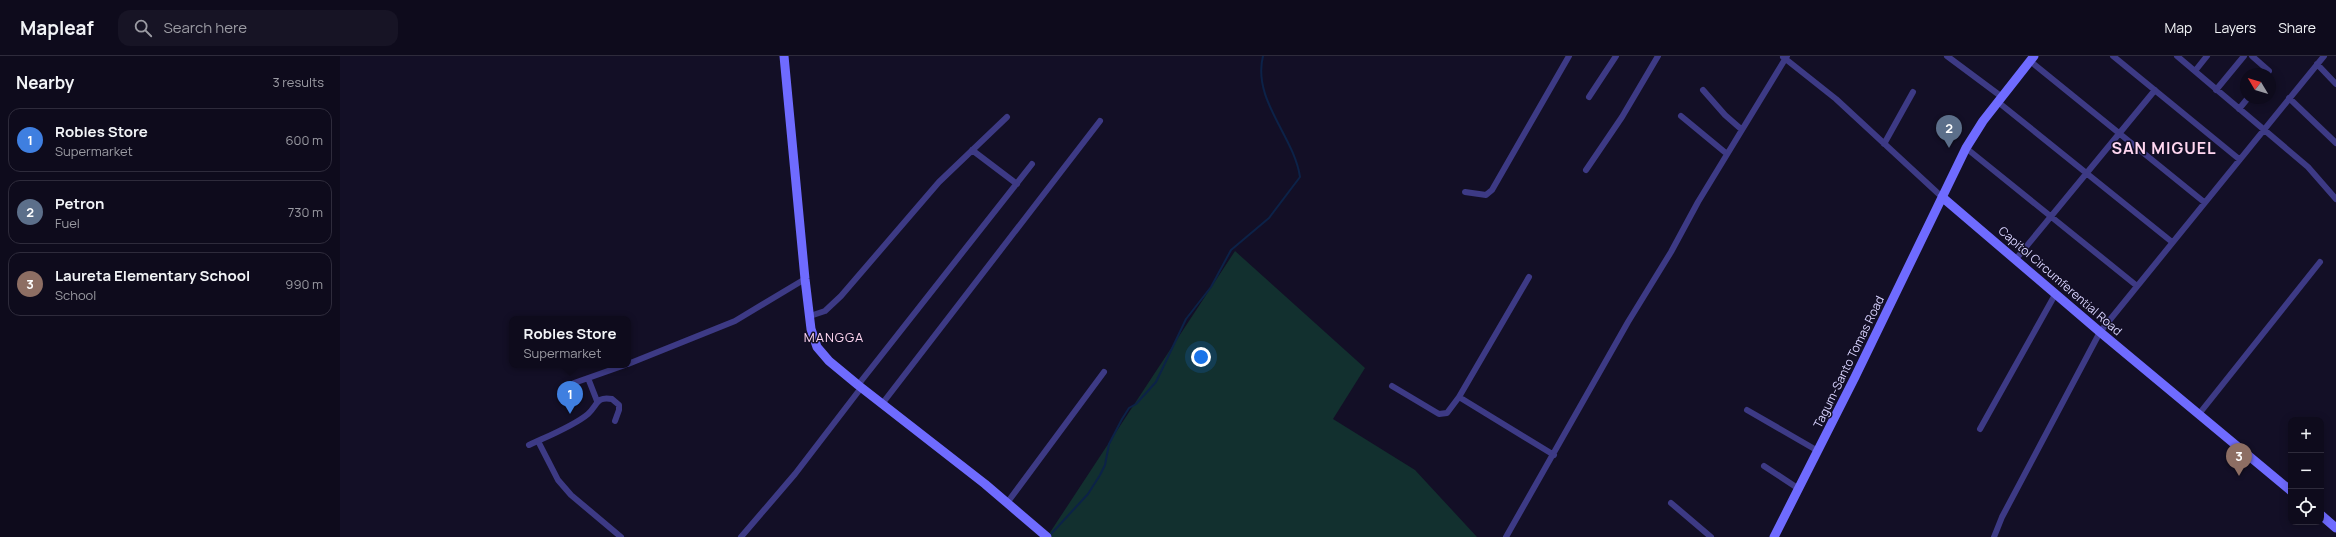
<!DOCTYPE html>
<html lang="en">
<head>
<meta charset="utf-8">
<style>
  :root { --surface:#0e0b1c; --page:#171425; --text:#f1f3f6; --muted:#9b9ba3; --line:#2e2b3b; --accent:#00e5ff }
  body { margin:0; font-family:Manrope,sans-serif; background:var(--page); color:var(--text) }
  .controls { position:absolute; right:12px; bottom:12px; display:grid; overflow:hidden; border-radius:8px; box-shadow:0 2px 10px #0003 }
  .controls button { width:36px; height:36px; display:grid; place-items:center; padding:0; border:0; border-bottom:1px solid var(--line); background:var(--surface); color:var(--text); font:20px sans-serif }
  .compass { position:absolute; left:1900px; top:12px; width:36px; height:36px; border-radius:50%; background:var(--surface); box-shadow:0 2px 10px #0003; rotate:308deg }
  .you { position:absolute; left:861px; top:301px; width:14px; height:14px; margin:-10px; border:3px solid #fff; border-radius:50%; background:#1a73e8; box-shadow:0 0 0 6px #1a73e833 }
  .badge { display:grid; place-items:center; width:26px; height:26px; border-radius:50%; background:var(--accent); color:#fff; font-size:13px; font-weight:700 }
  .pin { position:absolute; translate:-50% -33px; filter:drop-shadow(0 1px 2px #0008) }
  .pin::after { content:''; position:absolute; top:21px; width:14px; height:12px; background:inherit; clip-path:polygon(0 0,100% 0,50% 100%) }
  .popup { position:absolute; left:169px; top:260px; width:122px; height:52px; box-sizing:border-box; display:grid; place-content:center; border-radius:8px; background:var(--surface); filter:drop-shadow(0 1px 3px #0005); font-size:13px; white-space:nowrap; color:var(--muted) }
  .popup b { font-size:15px; color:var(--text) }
  .popup::after { content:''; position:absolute; left:50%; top:100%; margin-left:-8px; border:8px solid transparent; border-top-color:var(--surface) }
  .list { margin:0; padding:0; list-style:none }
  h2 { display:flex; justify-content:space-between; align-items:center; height:52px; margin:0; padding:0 16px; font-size:17px }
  h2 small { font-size:13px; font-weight:400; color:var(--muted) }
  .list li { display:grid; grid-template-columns:26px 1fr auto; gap:12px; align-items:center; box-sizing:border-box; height:64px; margin:0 8px 8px; padding:0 8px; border:1px solid var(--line); border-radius:12px }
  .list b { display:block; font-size:15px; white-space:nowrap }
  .list p { margin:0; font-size:13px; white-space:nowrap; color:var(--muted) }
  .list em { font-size:13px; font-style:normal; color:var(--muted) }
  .icon { flex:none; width:22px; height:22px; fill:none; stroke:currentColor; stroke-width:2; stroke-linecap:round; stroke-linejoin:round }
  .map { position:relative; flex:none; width:1996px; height:481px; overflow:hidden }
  header { display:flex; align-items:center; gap:24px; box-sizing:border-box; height:56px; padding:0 20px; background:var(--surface); border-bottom:1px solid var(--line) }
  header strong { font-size:19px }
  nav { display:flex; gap:22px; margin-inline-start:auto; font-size:14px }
  .search { width:280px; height:36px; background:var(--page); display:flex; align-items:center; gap:10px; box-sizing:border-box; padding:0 14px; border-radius:12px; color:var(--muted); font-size:15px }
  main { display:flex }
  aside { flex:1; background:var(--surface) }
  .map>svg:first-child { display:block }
  .green { fill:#12302f }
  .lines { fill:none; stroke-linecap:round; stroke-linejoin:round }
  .stream { stroke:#0c2248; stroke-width:2 }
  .street { stroke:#3d3a85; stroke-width:6 }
  .secondary { stroke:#6f6bff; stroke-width:9 }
  .labels { text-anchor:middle; stroke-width:3; stroke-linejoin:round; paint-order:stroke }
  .street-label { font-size:12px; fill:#d9d4ff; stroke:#130f26 }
  .neighbourhood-label { font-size:13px; letter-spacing:1px; fill:#ffd6f0; stroke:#130f26 }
  .district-label { font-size:16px; font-weight:bold; letter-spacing:1px; fill:#ffd6f0; stroke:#130f26 }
</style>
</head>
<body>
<header>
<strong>Mapleaf</strong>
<div class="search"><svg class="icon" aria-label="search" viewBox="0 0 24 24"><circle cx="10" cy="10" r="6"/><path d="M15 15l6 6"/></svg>Search here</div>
<nav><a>Map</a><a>Layers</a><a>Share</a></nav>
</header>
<main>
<aside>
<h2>Nearby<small>3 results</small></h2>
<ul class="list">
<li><span class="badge" style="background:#3f7fe0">1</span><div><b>Robles Store</b><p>Supermarket</p></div><em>600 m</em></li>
<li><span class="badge" style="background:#5c6f8a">2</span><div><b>Petron</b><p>Fuel</p></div><em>730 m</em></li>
<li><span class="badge" style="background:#8d6e63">3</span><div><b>Laureta Elementary School</b><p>School</p></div><em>990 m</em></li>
</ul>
</aside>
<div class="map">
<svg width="1996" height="481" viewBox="0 0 1996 481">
  <rect width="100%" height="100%" fill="#130f26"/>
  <path class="green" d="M 895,195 L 1025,312 L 993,363 L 1075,414 L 1137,481 L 707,481 Z"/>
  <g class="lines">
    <path class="stream" d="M 711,478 L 748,438 L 760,419 L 765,409 L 769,388 L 782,363 L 789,352 L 796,348 L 816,326 L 846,263 L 871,231 L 891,194 L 929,162 L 960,121 C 954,80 912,44 923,0"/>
    <path class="street" d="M 1607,0 L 1662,41
      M 1773,0 L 1899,103
      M 1837,0 L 1968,111 L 1996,143
      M 1912,0 L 1929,15 L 1927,18
      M 1443,1 L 1496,43 L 1602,141
      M 1690,5 L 1864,146
      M 1977,8 L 1996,28
      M 1855,15 L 1867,0
      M 1363,34 L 1385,59 L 1401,73
      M 1876,34 L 1904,0
      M 1249,41 L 1276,0
      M 1949,42 L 1996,87
      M 1658,46 L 1832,186
      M 1899,53 L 1908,42
      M 1341,60 L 1387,98
      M 1544,88 L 1573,36
      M 1626,92 L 1797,230
      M 632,94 L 677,128
      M 1246,114 L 1282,61 L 1318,0
      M 1125,136 L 1146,139 L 1152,134 L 1229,0
      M 1676,203 L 1815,34
      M 1189,221 L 1119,341 L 1214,399
      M 470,260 L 485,255 L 501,240 L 599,126 L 667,61
      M 288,308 L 395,265 L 465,223
      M 248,322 L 257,345
      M 234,327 L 285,309
      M 518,329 L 692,108
      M 1052,330 L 1099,358 L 1107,357 L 1119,341
      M 542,348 L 760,65
      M 1407,354 L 1478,395
      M 1859,358 L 1980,206
      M 1640,373 L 1716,237
      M 198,385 L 218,424 L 231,439 L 281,481
      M 189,389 C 206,381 234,370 248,358 C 258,349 256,340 272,343 L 279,349 L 279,354 L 275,365
      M 1424,410 L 1459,433
      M 667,447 L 764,316
      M 1331,447 L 1371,481
      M 401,481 L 455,418 L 521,332
      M 1166,481 L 1288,266 L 1331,196 L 1358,146 L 1447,0
      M 1654,481 L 1662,461 L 1760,276 L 1984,0"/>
    <path class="secondary" d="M 444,0 L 465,223 L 471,273 L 477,291 L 489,305 L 518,329 L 645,428 L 707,481
      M 1602,141 L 1760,276 L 1951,435
      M 1981,459 L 1996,472
      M 1434,481 L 1515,321 L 1626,92 L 1643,65 L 1694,0"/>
  </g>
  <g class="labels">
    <g class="street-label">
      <text transform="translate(1720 225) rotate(41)" y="4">Capitol Circumferential Road</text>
      <text transform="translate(1509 306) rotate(-64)" y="4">Tagum-Santo Tomas Road</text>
    </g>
    <g class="neighbourhood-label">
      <text x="494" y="286">MANGGA</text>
    </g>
    <g class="district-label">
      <text x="1824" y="98">SAN MIGUEL</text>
    </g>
  </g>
</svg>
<div class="controls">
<button>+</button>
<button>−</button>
<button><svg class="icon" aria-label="locate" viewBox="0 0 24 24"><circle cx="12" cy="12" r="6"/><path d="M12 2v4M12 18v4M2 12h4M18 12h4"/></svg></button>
</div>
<svg class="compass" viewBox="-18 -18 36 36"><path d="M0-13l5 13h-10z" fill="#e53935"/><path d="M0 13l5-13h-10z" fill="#9b9ba3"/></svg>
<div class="you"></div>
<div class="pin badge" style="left:230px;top:358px;background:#3f7fe0">1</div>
<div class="popup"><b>Robles Store</b>Supermarket</div>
<div class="pin badge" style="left:1609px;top:92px;background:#5c6f8a">2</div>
<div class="pin badge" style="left:1899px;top:420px;background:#8d6e63">3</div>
</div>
</main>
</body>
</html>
